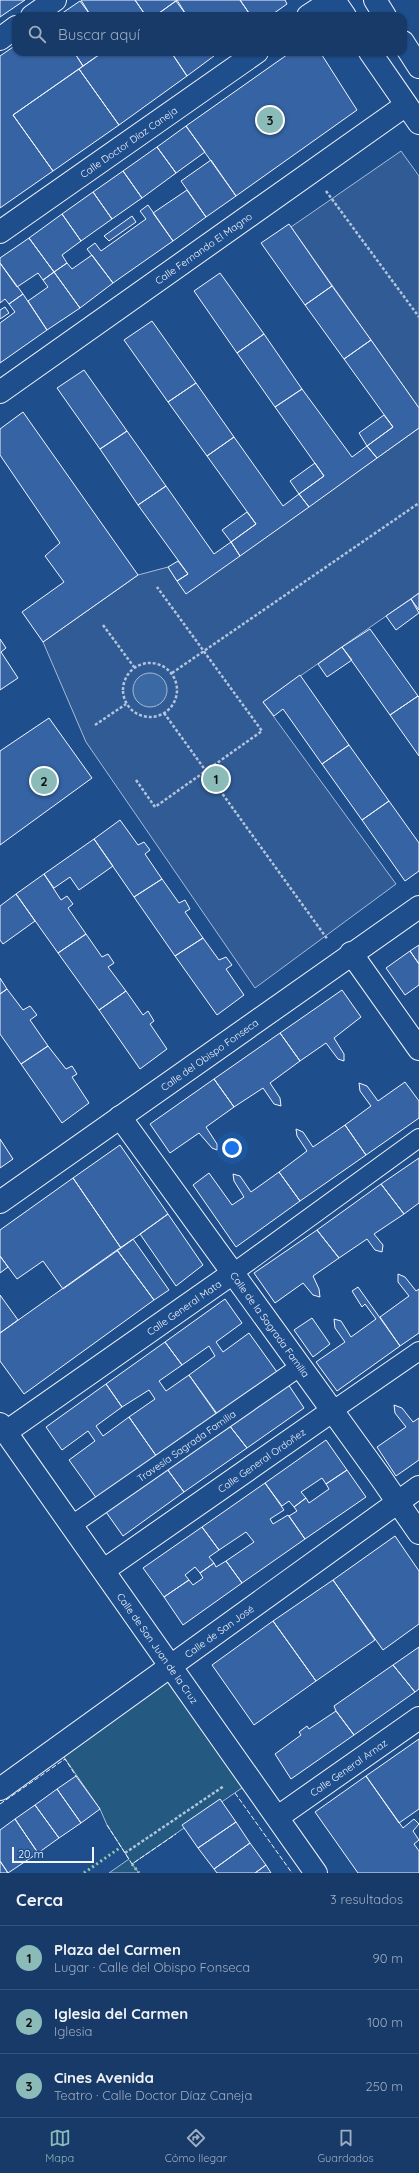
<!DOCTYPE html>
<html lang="es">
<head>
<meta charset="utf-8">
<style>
  :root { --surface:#173a69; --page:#20416f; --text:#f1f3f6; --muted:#9eadc0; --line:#36547d; --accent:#8bbbb9 }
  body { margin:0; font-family:Quicksand,sans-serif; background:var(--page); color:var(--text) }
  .scale { position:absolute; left:12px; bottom:10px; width:82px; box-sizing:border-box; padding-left:4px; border:2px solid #f2f6ff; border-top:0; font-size:11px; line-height:14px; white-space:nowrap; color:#f2f6ff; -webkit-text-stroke:3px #1f4e8c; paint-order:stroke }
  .you { position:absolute; left:232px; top:1148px; width:14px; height:14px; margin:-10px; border:3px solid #fff; border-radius:50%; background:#1a73e8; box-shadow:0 0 0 6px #1a73e833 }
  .badge { display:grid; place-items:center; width:26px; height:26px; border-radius:50%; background:var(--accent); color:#111; font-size:13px; font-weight:700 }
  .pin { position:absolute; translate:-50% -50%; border:2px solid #fff; box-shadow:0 1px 4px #0006 }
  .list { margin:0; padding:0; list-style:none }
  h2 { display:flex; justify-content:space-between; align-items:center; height:52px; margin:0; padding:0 16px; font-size:17px }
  h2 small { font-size:13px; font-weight:400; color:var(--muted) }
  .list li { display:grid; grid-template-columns:26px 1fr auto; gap:12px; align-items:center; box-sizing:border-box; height:64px; padding:0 16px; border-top:1px solid var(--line) }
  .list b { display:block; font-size:15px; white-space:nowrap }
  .list p { margin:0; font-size:13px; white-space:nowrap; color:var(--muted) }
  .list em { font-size:13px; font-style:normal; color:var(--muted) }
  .icon { flex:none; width:22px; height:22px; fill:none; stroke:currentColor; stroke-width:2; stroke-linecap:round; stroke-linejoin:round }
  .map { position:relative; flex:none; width:419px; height:1873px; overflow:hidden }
  .search { position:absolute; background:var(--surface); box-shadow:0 1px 3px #0004; left:12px; right:12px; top:12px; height:44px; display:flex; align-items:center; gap:10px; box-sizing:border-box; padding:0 14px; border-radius:12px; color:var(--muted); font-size:15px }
  .sheet { height:244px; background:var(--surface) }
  nav { display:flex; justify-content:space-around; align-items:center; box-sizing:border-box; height:56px; border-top:1px solid var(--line); background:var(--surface); font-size:11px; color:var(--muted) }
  nav a { display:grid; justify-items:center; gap:2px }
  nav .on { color:var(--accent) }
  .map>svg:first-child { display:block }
  .green { fill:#245a82; stroke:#a8bbd7 }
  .parking { fill:#305b95; stroke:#a8bbd7 }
  .water { fill:#3b69a3; stroke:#a8bbd7 }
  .building { fill:#3563a3; stroke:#f2f6ff }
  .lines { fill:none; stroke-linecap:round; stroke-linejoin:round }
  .pedestrian-casing { stroke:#f2f6ff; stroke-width:20 }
  .minor-casing { stroke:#f2f6ff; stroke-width:24 }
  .secondary-casing { stroke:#f2f6ff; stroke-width:24 }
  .path { stroke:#b3c4dc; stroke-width:2.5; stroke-dasharray:3 2; stroke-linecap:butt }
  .pedestrian { stroke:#1f4e8c; stroke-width:18 }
  .minor { stroke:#1f4e8c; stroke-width:22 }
  .secondary { stroke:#1f4e8c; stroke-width:22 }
  .hedge { stroke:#97c8a6; stroke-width:3; stroke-dasharray:2 3; stroke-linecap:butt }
  .fence { stroke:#f2f6ff; stroke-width:1; stroke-dasharray:5 2; stroke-linecap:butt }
  .labels { text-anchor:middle; stroke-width:3; stroke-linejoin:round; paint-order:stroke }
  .street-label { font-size:10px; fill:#f2f6ff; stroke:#1f4e8c }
</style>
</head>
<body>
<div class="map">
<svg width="419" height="1873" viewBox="0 0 419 1873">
  <rect width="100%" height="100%" fill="#1f4e8c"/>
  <path class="green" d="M 171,1665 L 252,1781 L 132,1864 L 139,1873 L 109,1873 L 129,1859 L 107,1825 L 100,1809 L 57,1747 Z"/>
  <path class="parking" d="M 401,151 L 419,176 L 419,408 L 291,227 Z
    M 419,428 L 419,593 L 263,702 L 396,884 L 255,988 L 86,742 L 43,642 L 138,575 L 168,567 L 177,581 L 360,470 Z"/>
  <path class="water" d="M133 690a17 17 0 1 1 34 0a17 17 0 1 1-34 0Z"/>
  <path class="building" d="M 0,0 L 25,0 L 0,17 Z
    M 81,0 L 135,0 L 146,16 L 91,16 Z
    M 135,0 L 177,0 L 155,16 L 146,16 Z
    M 177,0 L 240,0 L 251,16 L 187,16 Z
    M 240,0 L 285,0 L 287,4 L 270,16 L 251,16 Z
    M 80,1 L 91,16 L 58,16 Z
    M 176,1 L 187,16 L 155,16 Z
    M 16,45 L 16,52 L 74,52 L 83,66 L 13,115 L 53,171 L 0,208 L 0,56 Z
    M 74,52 L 103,52 L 83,66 Z
    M 103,52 L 171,52 L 187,76 L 119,125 L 79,69 Z
    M 171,52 L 211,52 L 214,56 L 187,76 Z
    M 291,52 L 320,52 L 357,110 L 236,196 L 186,126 Z
    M 79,69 L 119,125 L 53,171 L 13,115 Z
    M 186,126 L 205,152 L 176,173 L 157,147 Z
    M 157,147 L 176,173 L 142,198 L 123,171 Z
    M 211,160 L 236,196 L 206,217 L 181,181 Z
    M 123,171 L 142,198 L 112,219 L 93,192 Z
    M 187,190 L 206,217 L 173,241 L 153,213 Z
    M 93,192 L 112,219 L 81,241 L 62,214 Z
    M 148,205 L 173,241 L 113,283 L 87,249 L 95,243 L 101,251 L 146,219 L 140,211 Z
    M 62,214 L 81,241 L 62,255 L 67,263 L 54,272 L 29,238 Z
    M 132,216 L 136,222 L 109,241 L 104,236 Z
    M 289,224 L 332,286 L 305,305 L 261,243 Z
    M 29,238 L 54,272 L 43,280 L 38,273 L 17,287 L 0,263 L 0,258 Z
    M 92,255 L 113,283 L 80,308 L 54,272 L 67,263 L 72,269 Z
    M 0,263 L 23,294 L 9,304 L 5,299 L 0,303 Z
    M 54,272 L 80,308 L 47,330 L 28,301 L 48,287 L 43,280 Z
    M 220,273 L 264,334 L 237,353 L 194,291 Z
    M 332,286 L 371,340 L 344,359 L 305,305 Z
    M 23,294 L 47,330 L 0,363 L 0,323 L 15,312 L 9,304 Z
    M 5,307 L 9,313 L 0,319 L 0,310 Z
    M 152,321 L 196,383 L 168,402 L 124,340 Z
    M 264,334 L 302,389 L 275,407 L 237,353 Z
    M 371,340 L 419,408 L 419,428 L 377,458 L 367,446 L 393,427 L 344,359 Z
    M 84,370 L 127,431 L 100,449 L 57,388 Z
    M 196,383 L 234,437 L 207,456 L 168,402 Z
    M 302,389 L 352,457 L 367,446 L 377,458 L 309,507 L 299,494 L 324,476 L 275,407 Z
    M 23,412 L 138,575 L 43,642 L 22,612 L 64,582 L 45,556 L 60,543 L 0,455 L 0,429 Z
    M 384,415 L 393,427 L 367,446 L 359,433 Z
    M 127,431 L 166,486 L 138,505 L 100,449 Z
    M 234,437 L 283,506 L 299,494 L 309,507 L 240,556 L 231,542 L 256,524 L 207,456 Z
    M 315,463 L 324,476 L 299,494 L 290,481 Z
    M 166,486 L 214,554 L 231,542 L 240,556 L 186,594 L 177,581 L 188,574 L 138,505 Z
    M 247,512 L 256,524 L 231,542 L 222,530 Z
    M 178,561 L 188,574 L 177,581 L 168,567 Z
    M 419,593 L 419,610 L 411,599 Z
    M 411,599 L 419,613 L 396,630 L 386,616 Z
    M 370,629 L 418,696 L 390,715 L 342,647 Z
    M 0,639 L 6,648 L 1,652 L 18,678 L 0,690 Z
    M 342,647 L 352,660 L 327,677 L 318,664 Z
    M 300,675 L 349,745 L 322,764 L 283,709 L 274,716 L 263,702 Z
    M 418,696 L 419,697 L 419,756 L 390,715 Z
    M 49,718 L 92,778 L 0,845 L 0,751 Z
    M 349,745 L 389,801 L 362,820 L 322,764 Z
    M 389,801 L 419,843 L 419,871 L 405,881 L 362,820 Z
    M 120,820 L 138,845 L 144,842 L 150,850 L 145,854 L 162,879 L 134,897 L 94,839 Z
    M 94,839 L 113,866 L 79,890 L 70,877 L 54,888 L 44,874 Z
    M 44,874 L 61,900 L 67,896 L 73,904 L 68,908 L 86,934 L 58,953 L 16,894 Z
    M 162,879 L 179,903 L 185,900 L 190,909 L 185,912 L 203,938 L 175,956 L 134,897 Z
    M 16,894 L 35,921 L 3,944 L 0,940 L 0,906 Z
    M 86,934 L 102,957 L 108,954 L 114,963 L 108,967 L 126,991 L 99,1010 L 58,953 Z
    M 203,938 L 219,960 L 226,957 L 232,965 L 226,969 L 244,995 L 217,1015 L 175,956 Z
    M 419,945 L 419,964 L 410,951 Z
    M 410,951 L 419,964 L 419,985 L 405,995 L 386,968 Z
    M 0,978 L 7,989 L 0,994 Z
    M 7,989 L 23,1010 L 30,1006 L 37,1015 L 30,1020 L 48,1046 L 21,1064 L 0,1034 L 0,994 Z
    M 342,990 L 361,1017 L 334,1038 L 344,1054 L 344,1061 L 338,1059 L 326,1043 L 300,1061 L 280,1033 Z
    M 126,991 L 143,1015 L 148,1011 L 154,1021 L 150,1024 L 167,1049 L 140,1069 L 99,1010 Z
    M 280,1033 L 300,1061 L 270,1083 L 280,1098 L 281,1106 L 274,1104 L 263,1088 L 234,1107 L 214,1079 Z
    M 48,1046 L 66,1069 L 72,1066 L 77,1074 L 72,1077 L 89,1103 L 62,1123 L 21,1064 Z
    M 214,1079 L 234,1107 L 206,1127 L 217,1144 L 217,1150 L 212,1148 L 199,1133 L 170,1153 L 150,1124 Z
    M 405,1082 L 419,1101 L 419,1118 L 366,1155 L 345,1125 L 371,1106 L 360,1091 L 359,1083 L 367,1086 L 378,1101 Z
    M 345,1125 L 366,1155 L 300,1201 L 279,1172 L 307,1151 L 297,1136 L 296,1129 L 303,1132 L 313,1147 Z
    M 0,1139 L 13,1159 L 0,1168 Z
    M 120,1145 L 168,1214 L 121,1248 L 73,1178 Z
    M 419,1158 L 419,1203 L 404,1214 L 381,1184 Z
    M 279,1172 L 300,1201 L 236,1247 L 193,1185 L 209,1173 L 232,1205 L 244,1197 L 234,1181 L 233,1174 L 240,1176 L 251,1192 Z
    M 73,1178 L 121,1248 L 63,1289 L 43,1261 L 17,1279 L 0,1256 L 0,1230 Z
    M 381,1184 L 404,1214 L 374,1234 L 383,1245 L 382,1252 L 375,1250 L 367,1239 L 339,1258 L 317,1230 Z
    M 168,1214 L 203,1265 L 176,1286 L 140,1234 Z
    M 317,1230 L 339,1258 L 313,1276 L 319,1289 L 320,1297 L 313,1295 L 303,1283 L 275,1303 L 254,1273 Z
    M 133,1239 L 169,1290 L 154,1300 L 117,1250 Z
    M 117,1250 L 154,1300 L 24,1394 L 0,1361 L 0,1333 Z
    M 0,1256 L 8,1267 L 0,1273 Z
    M 398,1274 L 405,1277 L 416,1291 L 419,1289 L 419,1333 L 400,1346 L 380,1317 L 409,1296 L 398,1282 Z
    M 358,1287 L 400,1346 L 337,1391 L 316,1362 L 345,1342 L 335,1328 L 334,1319 L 341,1321 L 351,1337 L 376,1319 L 365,1304 L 362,1307 L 352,1291 Z
    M 0,1295 L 18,1320 L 0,1333 Z
    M 225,1299 L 242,1323 L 216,1342 L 223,1352 L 249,1333 L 277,1372 L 218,1415 L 189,1375 L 215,1356 L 209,1346 L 182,1365 L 165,1342 Z
    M 312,1318 L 330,1344 L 313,1357 L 294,1330 Z
    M 165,1342 L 182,1365 L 159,1381 L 166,1391 L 189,1375 L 217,1415 L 157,1457 L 129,1417 L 155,1399 L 149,1390 L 122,1407 L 106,1384 Z
    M 106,1384 L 122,1407 L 96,1426 L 103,1436 L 129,1417 L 157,1457 L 97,1499 L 69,1460 L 95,1441 L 88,1431 L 62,1450 L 46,1427 Z
    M 288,1384 L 304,1408 L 247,1448 L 229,1425 Z
    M 394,1405 L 402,1408 L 413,1422 L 419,1418 L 419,1460 L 396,1476 L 377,1447 L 406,1427 L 395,1413 Z
    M 229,1425 L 247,1448 L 184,1492 L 167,1469 Z
    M 326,1440 L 347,1470 L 326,1484 L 322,1478 L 301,1492 L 306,1498 L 294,1507 L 289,1501 L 282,1506 L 265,1483 Z
    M 167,1469 L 184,1492 L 123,1536 L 106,1512 Z
    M 347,1470 L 366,1497 L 305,1539 L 289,1516 L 297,1511 L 294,1507 L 306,1498 L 309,1503 L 329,1489 L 326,1484 Z
    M 265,1483 L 284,1510 L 270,1519 L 273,1524 L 288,1515 L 305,1539 L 242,1583 L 226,1561 L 254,1542 L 246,1532 L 219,1550 L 202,1527 Z
    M 202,1527 L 219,1550 L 209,1557 L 214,1563 L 200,1573 L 195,1567 L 185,1575 L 189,1580 L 164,1597 L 143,1568 Z
    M 395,1536 L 419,1571 L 419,1624 L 383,1650 L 333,1580 Z
    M 226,1561 L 242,1583 L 183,1625 L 164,1597 L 189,1580 L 193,1585 L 203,1578 L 200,1573 L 214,1563 L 216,1567 Z
    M 333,1580 L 375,1640 L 316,1681 L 273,1621 Z
    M 273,1621 L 316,1681 L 254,1725 L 212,1665 Z
    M 419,1647 L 419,1689 L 415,1692 L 393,1665 Z
    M 393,1665 L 415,1692 L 354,1735 L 336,1711 L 334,1706 Z
    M 336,1711 L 354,1735 L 291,1779 L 275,1754 L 301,1735 L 299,1732 L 307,1726 L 309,1729 Z
    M 419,1739 L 419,1809 L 399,1823 L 366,1776 Z
    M 76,1776 L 100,1809 L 81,1823 L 57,1789 Z
    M 366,1776 L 403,1828 L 414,1819 L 419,1824 L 413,1831 L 419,1840 L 414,1844 L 419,1851 L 419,1873 L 358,1873 L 315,1812 Z
    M 57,1789 L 81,1823 L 59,1838 L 35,1805 Z
    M 220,1799 L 236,1822 L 198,1848 L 182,1825 Z
    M 35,1805 L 59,1838 L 38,1853 L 15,1819 Z
    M 15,1819 L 38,1853 L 8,1873 L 0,1861 L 0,1830 Z
    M 236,1822 L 250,1843 L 214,1869 L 198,1848 Z
    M 250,1843 L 266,1865 L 255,1873 L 217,1873 L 214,1869 Z
    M 0,1861 L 8,1873 L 0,1873 Z
    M 266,1865 L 271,1873 L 255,1873 Z"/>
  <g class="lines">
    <g class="pedestrian-casing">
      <g id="pedestrian">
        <path d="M 233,1273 L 419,1138"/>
        <path d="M 332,1411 L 419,1351"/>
        <path id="s1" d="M 72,1525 L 301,1366"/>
      </g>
    </g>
    <g class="minor-casing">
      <g id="minor">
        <path d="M 32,16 L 55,0"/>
        <path d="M 308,16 L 332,0"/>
        <path d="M 0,39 L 16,27"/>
        <path id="s2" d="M 0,232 L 257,52"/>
        <path id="s3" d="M 0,392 L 406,105"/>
        <path d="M 351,953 L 419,1049"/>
        <path id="s4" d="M 120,1117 L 381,1478 L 419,1533"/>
        <path id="s5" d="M 0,1202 L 419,907"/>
        <path id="s6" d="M 0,1424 L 316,1873"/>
        <path id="s7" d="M 6,1432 L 233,1273"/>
        <path id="s8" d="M 104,1570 L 332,1411"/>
        <path id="s9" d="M 0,1789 L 419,1487"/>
        <path id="s10" d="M 278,1817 L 419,1718"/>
      </g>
    </g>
    <g class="secondary-casing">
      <path id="secondary" d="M 334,0 L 345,16
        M 375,0 L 385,16
        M 403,42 L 419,67
        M 370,52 L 419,123"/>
    </g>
    <path class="path" d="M 326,191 L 419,317
      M 103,625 L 134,667
      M123 690a27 27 0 1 1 54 0a27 27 0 1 1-54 0Z
      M 172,673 L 419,503
      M 164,713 L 328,940
      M 95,725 L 126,704
      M 136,780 L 155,807 L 262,731 L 157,587
      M 125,1853 L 224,1786"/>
    <use href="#pedestrian" class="pedestrian"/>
    <use href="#minor" class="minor"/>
    <use href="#secondary" class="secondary"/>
    <path class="hedge" d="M 132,1864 L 139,1873
      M 84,1873 L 121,1847"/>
    <path class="fence" d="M 235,1793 L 292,1873
      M 0,1804 L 65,1759 L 76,1776
      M 107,1825 L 132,1864 L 176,1834"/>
  </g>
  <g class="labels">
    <g class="street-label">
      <text dy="4" stroke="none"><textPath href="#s2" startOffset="157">Calle Doctor Díaz Caneja</textPath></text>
      <text dy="4" stroke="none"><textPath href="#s3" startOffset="249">Calle Fernando El Magno</textPath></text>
      <text dy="4" stroke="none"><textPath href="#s5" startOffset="256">Calle del Obispo Fonseca</textPath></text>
      <text dy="4" stroke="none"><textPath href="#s7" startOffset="217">Calle General Mata</textPath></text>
      <text dy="4" stroke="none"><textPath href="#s4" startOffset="256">Calle de la Sagrada Familia</textPath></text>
      <text dy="4" stroke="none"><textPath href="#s1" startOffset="139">Travesía Sagrada Familia</textPath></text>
      <text dy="4" stroke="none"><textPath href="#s8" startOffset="192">Calle General Ordoñez</textPath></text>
      <text dy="4" stroke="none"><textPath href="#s9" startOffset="270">Calle de San José</textPath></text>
      <text dy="4" stroke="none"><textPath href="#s6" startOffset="274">Calle de San Juan de la Cruz</textPath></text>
      <text dy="4" stroke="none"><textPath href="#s10" startOffset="86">Calle General Arnaz</textPath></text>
    </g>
  </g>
</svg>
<div class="scale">20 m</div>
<div class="you"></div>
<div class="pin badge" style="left:216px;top:779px">1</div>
<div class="pin badge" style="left:44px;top:781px">2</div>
<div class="pin badge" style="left:270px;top:120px">3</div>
<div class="search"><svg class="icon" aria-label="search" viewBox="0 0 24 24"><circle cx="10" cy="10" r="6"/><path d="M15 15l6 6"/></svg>Buscar aquí</div>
</div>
<section class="sheet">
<h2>Cerca<small>3 resultados</small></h2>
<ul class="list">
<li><span class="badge">1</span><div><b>Plaza del Carmen</b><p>Lugar · Calle del Obispo Fonseca</p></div><em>90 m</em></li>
<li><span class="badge">2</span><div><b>Iglesia del Carmen</b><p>Iglesia</p></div><em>100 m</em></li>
<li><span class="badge">3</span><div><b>Cines Avenida</b><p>Teatro · Calle Doctor Díaz Caneja</p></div><em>250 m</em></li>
</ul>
</section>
<nav>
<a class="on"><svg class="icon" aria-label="map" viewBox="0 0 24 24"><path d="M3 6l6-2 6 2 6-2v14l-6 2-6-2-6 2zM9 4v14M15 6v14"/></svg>Mapa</a>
<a><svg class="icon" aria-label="directions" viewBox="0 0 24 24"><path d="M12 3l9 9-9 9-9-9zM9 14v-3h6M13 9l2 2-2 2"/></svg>Cómo llegar</a>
<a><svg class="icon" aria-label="saved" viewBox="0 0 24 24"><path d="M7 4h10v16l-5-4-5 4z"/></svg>Guardados</a>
</nav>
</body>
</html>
